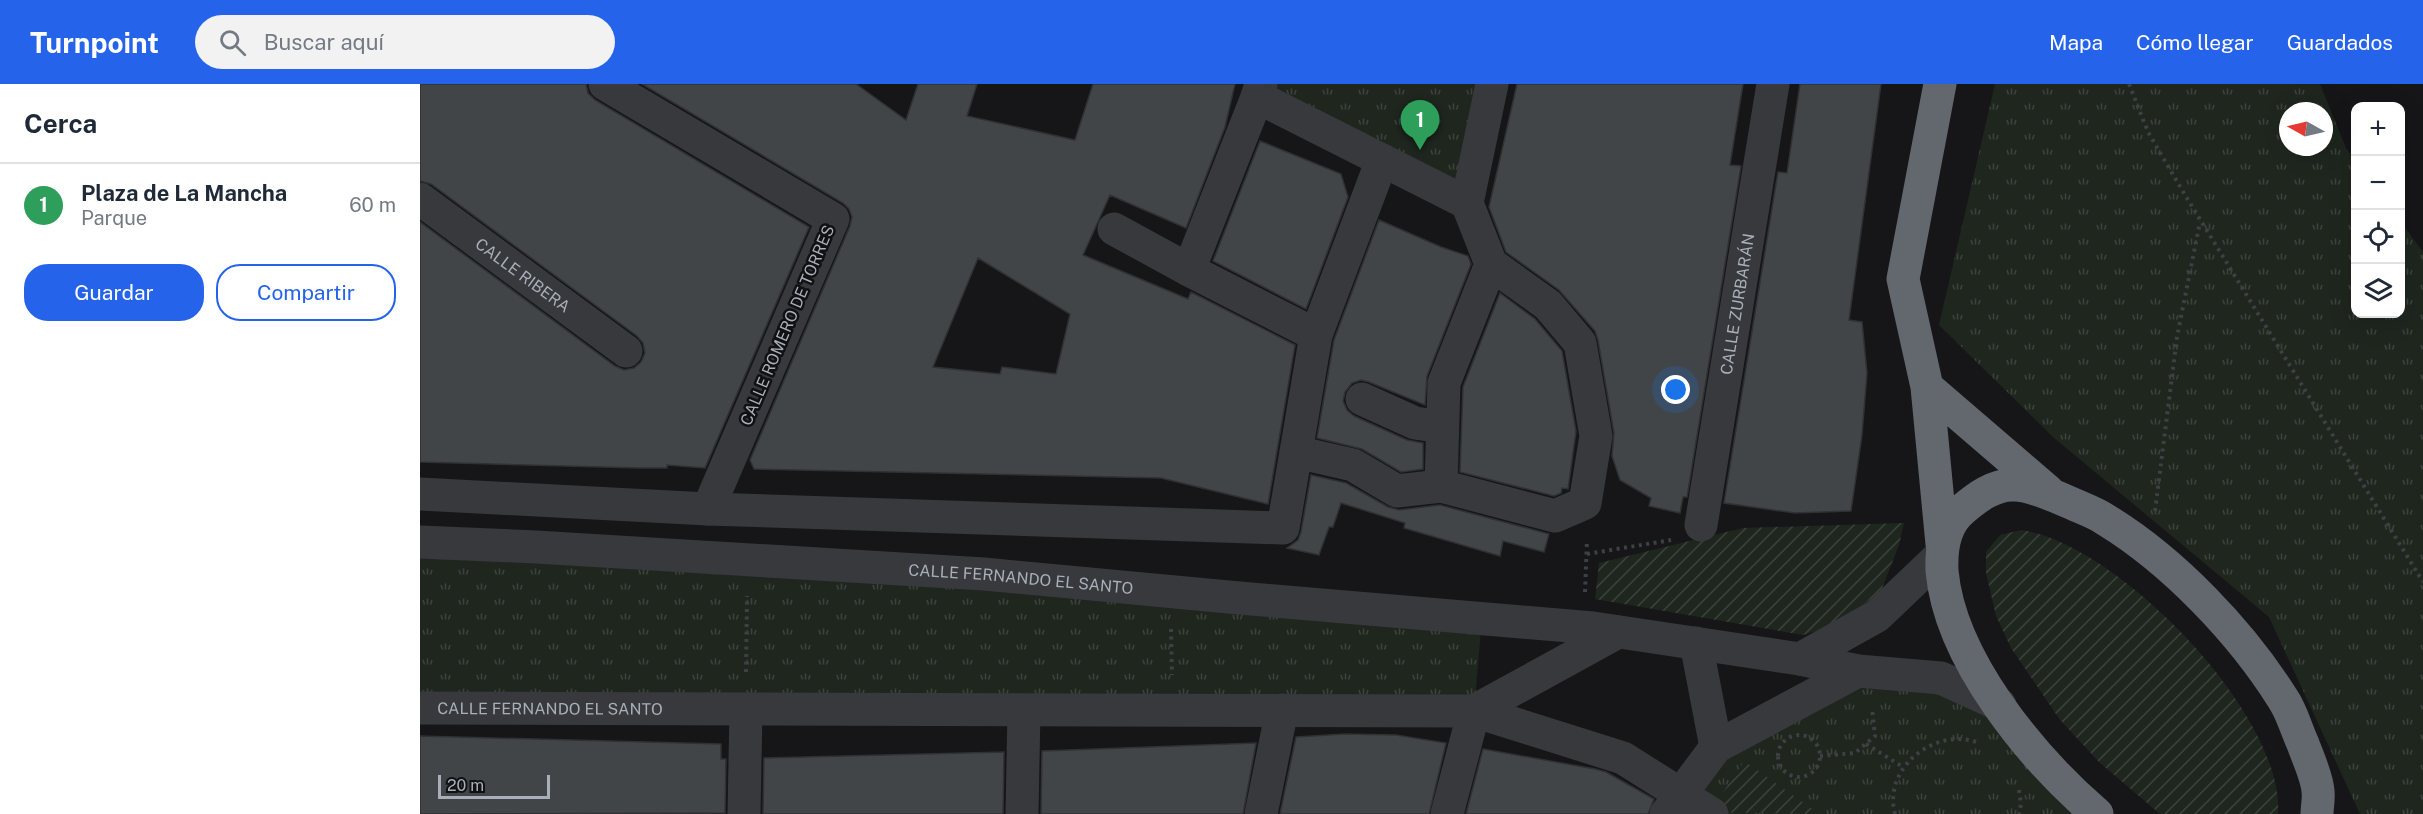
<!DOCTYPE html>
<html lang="es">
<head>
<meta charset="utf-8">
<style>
  :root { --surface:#fff; --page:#f2f2f3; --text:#1f2937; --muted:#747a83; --line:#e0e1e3; --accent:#2563eb }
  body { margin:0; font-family:"Public Sans",sans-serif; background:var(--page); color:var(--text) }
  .controls { position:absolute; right:18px; top:18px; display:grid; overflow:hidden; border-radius:12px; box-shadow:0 6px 24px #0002 }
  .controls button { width:54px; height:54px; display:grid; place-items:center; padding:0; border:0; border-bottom:2px solid var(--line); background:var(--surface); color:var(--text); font:30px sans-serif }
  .compass { position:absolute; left:1859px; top:18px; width:54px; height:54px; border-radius:50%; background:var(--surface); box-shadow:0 6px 24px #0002; rotate:278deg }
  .scale { position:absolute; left:18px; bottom:15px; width:112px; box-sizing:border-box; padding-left:6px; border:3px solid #a8afb8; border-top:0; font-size:16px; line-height:21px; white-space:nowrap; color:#a8afb8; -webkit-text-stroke:4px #111113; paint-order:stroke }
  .you { position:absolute; left:1256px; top:306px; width:21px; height:21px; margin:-15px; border:4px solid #fff; border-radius:50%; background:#1a73e8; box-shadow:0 0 0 9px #1a73e833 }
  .badge { display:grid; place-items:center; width:39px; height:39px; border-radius:50%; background:var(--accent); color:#fff; font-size:20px; font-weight:700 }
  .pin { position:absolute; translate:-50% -50px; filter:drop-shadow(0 2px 3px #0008) }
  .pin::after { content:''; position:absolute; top:32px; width:21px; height:18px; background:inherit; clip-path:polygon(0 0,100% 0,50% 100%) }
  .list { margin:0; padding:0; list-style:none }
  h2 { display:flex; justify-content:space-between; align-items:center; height:78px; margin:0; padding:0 24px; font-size:26px }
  h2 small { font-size:20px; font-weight:400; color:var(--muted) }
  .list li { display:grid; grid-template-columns:39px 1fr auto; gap:18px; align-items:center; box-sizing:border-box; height:84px; padding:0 24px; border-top:2px solid var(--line) }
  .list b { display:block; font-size:22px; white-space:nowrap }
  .list p { margin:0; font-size:20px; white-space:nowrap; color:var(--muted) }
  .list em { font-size:20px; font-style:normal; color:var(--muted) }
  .actions { display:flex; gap:12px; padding:18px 24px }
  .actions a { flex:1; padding:14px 0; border:2px solid var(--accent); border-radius:24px; text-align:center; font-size:21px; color:var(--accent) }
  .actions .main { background:var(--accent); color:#fff }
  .icon { flex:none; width:33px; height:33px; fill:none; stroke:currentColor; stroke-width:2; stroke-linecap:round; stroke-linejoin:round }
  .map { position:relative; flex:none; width:2003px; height:730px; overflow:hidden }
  header { display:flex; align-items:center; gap:36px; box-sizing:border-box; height:84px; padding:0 30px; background:var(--accent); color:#fff }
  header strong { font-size:28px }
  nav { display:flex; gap:33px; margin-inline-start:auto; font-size:21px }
  .search { width:420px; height:54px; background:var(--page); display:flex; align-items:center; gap:15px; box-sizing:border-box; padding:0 21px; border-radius:33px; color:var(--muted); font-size:22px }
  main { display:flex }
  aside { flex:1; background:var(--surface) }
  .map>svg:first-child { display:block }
  .park { fill:url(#park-tufts); fill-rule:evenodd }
  .garden { fill:url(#garden-furrows) }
  .building { fill:#424548; stroke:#303134; stroke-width:1.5; fill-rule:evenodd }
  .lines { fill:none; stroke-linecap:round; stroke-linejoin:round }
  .path { stroke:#3d4044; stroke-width:4; stroke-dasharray:3 4.5; stroke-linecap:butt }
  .street { stroke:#37393d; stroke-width:33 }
  .highway { stroke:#63676e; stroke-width:33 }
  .labels { text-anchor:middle; stroke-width:5; stroke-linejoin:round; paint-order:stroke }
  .street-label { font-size:16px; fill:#a8afb8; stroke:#111113 }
</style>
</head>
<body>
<header>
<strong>Turnpoint</strong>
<div class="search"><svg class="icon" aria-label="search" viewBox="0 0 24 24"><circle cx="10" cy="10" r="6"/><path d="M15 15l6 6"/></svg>Buscar aquí</div>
<nav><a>Mapa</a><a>Cómo llegar</a><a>Guardados</a></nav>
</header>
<main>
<aside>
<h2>Cerca<small></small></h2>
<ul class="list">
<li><span class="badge" style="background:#2e9e5b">1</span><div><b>Plaza de La Mancha</b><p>Parque</p></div><em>60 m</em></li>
</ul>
<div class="actions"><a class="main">Guardar</a><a>Compartir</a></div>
</aside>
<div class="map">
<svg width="2003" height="730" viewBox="0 0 2003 730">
  <defs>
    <pattern id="park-tufts" width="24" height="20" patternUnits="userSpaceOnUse" patternTransform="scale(1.5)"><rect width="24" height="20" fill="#1e261e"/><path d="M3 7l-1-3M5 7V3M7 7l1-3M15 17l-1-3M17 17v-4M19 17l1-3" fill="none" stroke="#3c433d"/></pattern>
    <pattern id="garden-furrows" width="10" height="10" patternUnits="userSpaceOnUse" patternTransform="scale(1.5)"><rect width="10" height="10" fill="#1e261e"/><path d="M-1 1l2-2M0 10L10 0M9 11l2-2" fill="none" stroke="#3c433d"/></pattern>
  </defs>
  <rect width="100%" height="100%" fill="#161618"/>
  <path class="park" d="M 841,0 L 1072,0 L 1047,119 Z
    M 1575,0 L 1900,0 L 1926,64 L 1935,77 L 1936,230 L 1980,230 L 1981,138 L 2003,168 L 2003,730 L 1940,730 L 1849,533 L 1633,353 L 1519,241 ZM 1868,27 L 1904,27 L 1904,63 L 1868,63 Z
    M 0,460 L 1062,534 L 1054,627 L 0,624 Z
    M 1438,587 L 1580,621 L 1677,730 L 1292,730 L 1263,710 L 1296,663 Z"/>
  <path class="garden" d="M 1484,439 L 1479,461 L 1461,507 L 1417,541 L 1383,551 L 1175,515 L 1179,479 L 1323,444 Z
    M 1601,446 C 1696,459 1865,630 1858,730 L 1740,730 L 1680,679 L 1640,636 L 1591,564 L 1576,532 L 1566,489 L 1566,468 L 1580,451 Z
    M 1324,677 L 1400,730 L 1290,728 Z"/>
  <path class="building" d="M 0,0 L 166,0 L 168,9 L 175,16 L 389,143 L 285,384 L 247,381 L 247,384 L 220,384 L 0,378 L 0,138 L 195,282 L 204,286 L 214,284 L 221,278 L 225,269 L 223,259 L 217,252 L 11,100 L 0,97 Z
    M 222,0 L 436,0 L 486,36 L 498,0 L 557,0 L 547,32 L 655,56 L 673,0 L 815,0 L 805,43 L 766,144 L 690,111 L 663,171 L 768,215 L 771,208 L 875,261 L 848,420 L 741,394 L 334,385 L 330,376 L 430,142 L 432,133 L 429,125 L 423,119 ZM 558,174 L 650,230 L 636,290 L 582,283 L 580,290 L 513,283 Z
    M 1097,0 L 1323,0 L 1310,81 L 1321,82 L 1267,413 L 1263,413 L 1260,429 L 1229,422 L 1231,414 L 1200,396 L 1192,372 L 1194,349 L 1178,256 L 1175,247 L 1139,206 L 1086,168 L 1069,123 Z
    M 1380,0 L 1461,0 L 1429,236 L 1442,238 L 1447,289 L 1442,351 L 1431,427 L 1375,429 L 1304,419 L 1358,88 L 1367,89 Z
    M 840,57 L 921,90 L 928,113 L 886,225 L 793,177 Z
    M 959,136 L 1021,163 L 1048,172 L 1051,180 L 1007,292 L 1005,321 L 949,298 L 941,296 L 932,299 L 925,308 L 923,317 L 927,326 L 934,332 L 987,356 L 1003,359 L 1003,385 L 981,388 L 942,365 L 897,354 L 914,256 Z
    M 1080,209 L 1115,235 L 1142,267 L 1156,347 L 1148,405 L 1142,404 L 1141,409 L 1134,412 L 1040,388 L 1043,303 Z
    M 891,391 L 926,399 L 968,423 L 979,426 L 1020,421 L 1129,450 L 1124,468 L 1083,457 L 1080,472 L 984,444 L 985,439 L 921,419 L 913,443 L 909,443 L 899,471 L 867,464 L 878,456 L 881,448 Z
    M 925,650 L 976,651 L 1026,659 L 1009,730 L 860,730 L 876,653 Z
    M 0,652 L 301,660 L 301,675 L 306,675 L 305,729 L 0,730 Z
    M 836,659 L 823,730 L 621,730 L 622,667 Z
    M 1063,665 L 1175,685 L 1186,688 L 1234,715 L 1228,730 L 1046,730 Z
    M 584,668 L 583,730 L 343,730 L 344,674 Z"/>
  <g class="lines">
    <path class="path" d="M 1709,0 L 1728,48 L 1762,106 L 2003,498
      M 1735,427 L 1757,253 L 1780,138
      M 1167,470 L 1251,456
      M 1165,508 L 1167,456
      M 751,545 L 752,591
      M 326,588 L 327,512
      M1358 672a21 21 0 1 1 42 0a21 21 0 1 1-42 0Z
      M 1446,660 L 1483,683
      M 1400,672 L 1435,669 L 1455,652 L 1452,624
      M 1599,706 L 1601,720 L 1599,730
      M 1475,730 C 1462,683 1517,642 1559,659"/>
    <g class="street">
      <path d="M 185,0 L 413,135 L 288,425"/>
      <path d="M 841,0 L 837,13 L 1047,119 L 1072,0"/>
      <path id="s1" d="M 0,115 L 206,267"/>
      <path d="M 1047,119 L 1071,180 L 1128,221 L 1160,259 L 1176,352 L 1165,419 L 1135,432 L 1021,402 L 1024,299 L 1071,180"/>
      <path d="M 694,145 L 769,186 L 837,13"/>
      <path d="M 769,186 L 896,251"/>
      <path d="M 942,315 L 995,339 L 1022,343"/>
      <path d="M 876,368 L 933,381 L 977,407 L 1021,402"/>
      <path d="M 0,410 L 288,425 L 863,444 L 896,251 L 962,76"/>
      <path id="s2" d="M 1281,441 L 1353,0"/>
      <path id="s3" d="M 0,458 L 116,463 L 564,490 L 819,514 L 1173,544 L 1380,575 L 1438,587 L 1521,594 L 1580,621"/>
      <path d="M 1276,559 L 1296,663"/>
      <path d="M 1380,575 L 1457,532 L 1521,471"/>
      <path id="s4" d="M 0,624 L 1054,627 L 1203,674 L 1292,730"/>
      <path d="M 1054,627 L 1198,548"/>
      <path d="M 324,730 L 326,625"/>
      <path d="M 602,730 L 604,626"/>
      <path d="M 841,730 L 862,626"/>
      <path d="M 1027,730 L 1054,627"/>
      <path d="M 1246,730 L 1296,663 L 1438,587"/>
    </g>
    <path class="highway" d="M 1520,0 L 1483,195 L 1507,303 L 1522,460
      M 1507,303 L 1628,407
      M 1677,730 C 1612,674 1530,576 1522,487 C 1521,465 1524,441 1542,426 C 1556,414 1574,400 1594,401 C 1612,401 1637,413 1653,420 C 1664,425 1676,429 1686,436 C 1753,477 1821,548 1863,615 C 1872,628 1876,645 1883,660 C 1888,674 1897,693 1898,707 C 1899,715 1897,723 1897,730"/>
  </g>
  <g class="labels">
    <g class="street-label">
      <text dy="6" stroke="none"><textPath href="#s1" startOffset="128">CALLE RIBERA</textPath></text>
      <text dy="6" stroke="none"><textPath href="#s2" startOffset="224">CALLE ZURBARÁN</textPath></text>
      <text transform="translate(367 241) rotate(-67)" y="6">CALLE ROMERO DE TORRES</text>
      <text dy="6" stroke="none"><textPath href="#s3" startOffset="602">CALLE FERNANDO EL SANTO</textPath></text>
      <text dy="6" stroke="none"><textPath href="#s4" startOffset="130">CALLE FERNANDO EL SANTO</textPath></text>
    </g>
  </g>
</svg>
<div class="controls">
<button>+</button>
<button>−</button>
<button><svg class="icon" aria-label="locate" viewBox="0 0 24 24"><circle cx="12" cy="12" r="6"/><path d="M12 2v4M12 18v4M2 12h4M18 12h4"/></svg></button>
<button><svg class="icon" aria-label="layers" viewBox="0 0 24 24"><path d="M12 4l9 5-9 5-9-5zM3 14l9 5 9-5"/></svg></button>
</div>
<svg class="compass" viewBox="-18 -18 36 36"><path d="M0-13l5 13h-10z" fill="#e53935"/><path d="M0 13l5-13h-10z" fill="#747a83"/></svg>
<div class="scale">20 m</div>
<div class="you"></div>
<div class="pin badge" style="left:1000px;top:66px;background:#2e9e5b">1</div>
</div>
</main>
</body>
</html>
